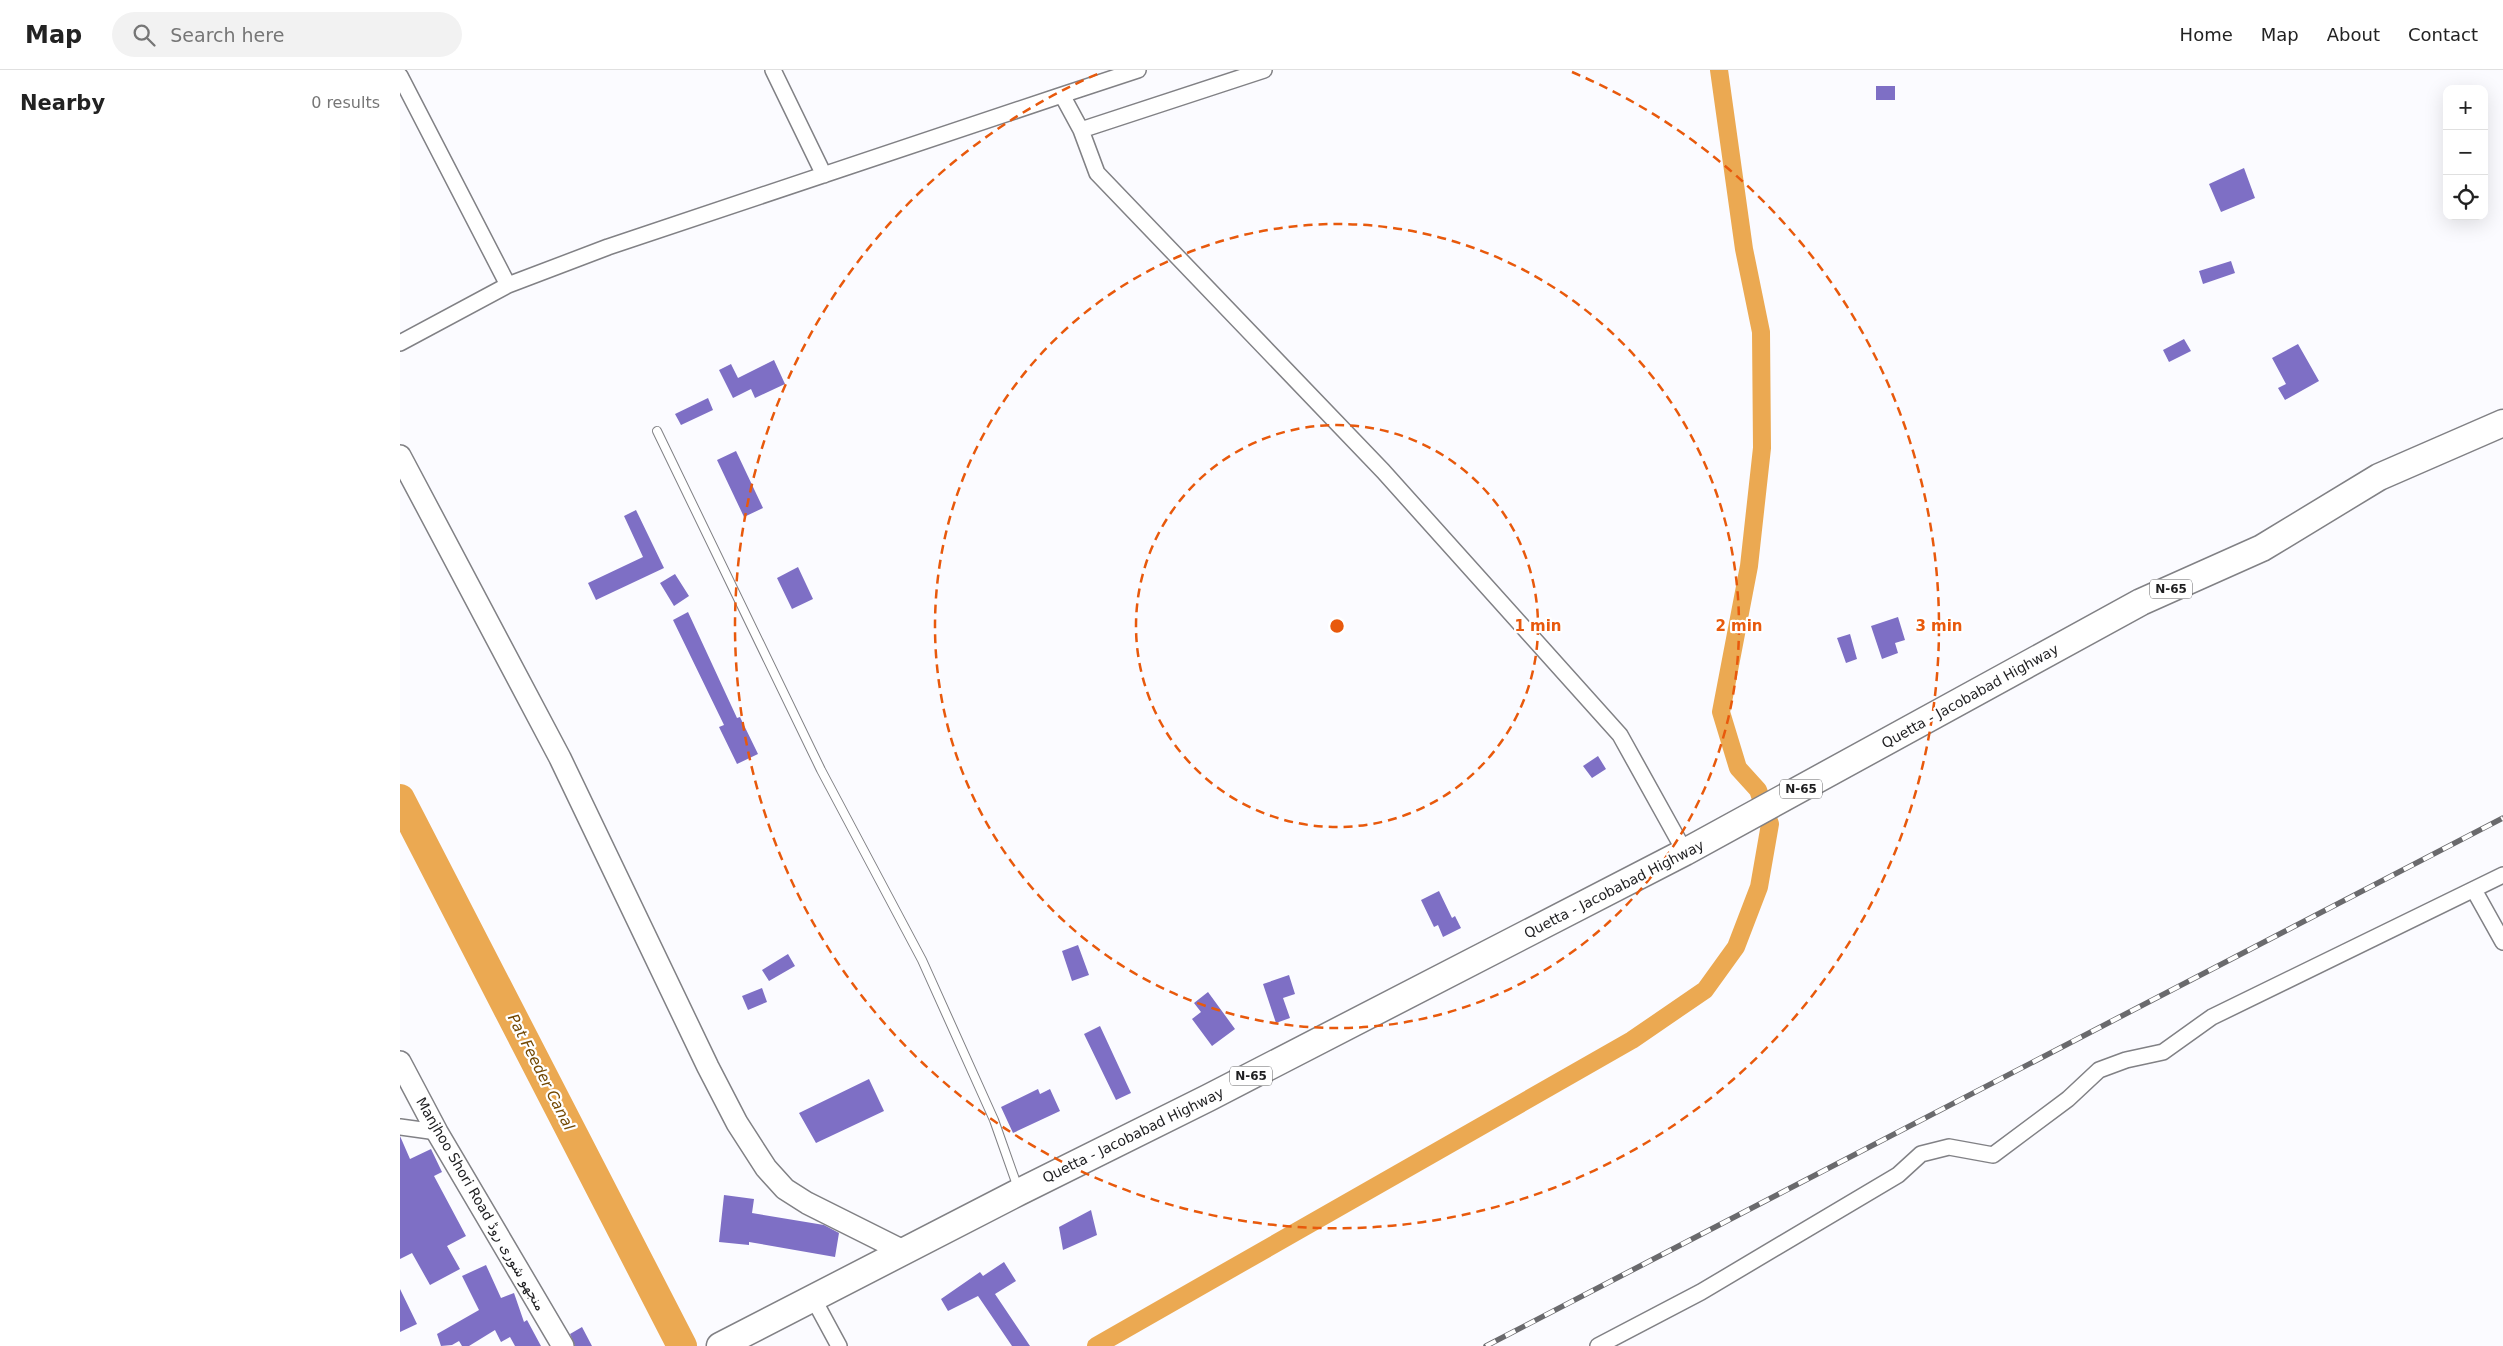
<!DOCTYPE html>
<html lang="en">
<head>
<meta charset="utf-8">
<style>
  :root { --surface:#fff; --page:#f2f2f2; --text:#222; --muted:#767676; --line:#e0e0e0 }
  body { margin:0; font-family:"DejaVu Sans","Noto Sans Arabic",sans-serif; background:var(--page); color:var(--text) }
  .controls { position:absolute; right:15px; top:15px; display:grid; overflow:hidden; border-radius:10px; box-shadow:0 5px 20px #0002 }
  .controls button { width:45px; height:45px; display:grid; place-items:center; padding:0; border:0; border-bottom:1px solid var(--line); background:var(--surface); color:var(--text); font:25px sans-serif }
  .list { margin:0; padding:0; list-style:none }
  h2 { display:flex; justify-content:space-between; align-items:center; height:65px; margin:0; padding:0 20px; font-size:21px }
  h2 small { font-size:16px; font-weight:400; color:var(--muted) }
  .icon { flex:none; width:28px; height:28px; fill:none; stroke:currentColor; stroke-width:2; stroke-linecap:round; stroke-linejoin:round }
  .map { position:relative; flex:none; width:2103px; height:1276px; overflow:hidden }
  header { display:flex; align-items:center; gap:30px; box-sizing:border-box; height:70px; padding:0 25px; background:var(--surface); border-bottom:1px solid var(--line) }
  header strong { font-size:24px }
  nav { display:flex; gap:28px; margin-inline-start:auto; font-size:18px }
  .search { width:350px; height:45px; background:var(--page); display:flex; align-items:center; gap:12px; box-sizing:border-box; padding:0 18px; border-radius:28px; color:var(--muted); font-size:19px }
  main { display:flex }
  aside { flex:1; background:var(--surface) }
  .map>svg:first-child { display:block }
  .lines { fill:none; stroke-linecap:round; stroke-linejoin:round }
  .canal { stroke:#eba952; stroke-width:18 }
  .river { stroke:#eba952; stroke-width:30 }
  .building { fill:#7e6fc5 }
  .lane-casing { stroke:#818185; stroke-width:10 }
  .street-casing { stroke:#818185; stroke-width:18 }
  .secondary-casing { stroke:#818185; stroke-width:24 }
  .highway-casing { stroke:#818185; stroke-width:29 }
  .lane { stroke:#fff; stroke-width:8 }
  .street { stroke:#fff; stroke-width:15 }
  .secondary { stroke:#fff; stroke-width:21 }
  .highway { stroke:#fff; stroke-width:26 }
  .rail-casing { stroke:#6a6a6d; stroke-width:5.5 }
  .rail { stroke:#fff; stroke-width:4; stroke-dasharray:11; stroke-linecap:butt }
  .ring { fill:none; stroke:#e8590c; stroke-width:2.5; stroke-dasharray:9 6 }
  .labels { text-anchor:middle; stroke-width:4.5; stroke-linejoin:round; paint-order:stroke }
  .shield { fill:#fff; stroke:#626264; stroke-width:1 }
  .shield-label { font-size:12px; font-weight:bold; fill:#1f1f21 }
  .street-label { font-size:14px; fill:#1f1f21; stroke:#fff }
  .water-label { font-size:15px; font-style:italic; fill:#724700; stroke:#fff }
  .centre { fill:#e8590c; stroke:#fff; stroke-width:2.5 }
  .ring-label { font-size:15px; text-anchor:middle; font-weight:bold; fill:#e8590c; stroke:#fff; stroke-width:4.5; stroke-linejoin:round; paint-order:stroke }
</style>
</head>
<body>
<header>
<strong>Map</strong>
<div class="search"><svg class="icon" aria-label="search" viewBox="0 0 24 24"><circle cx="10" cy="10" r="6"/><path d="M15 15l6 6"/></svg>Search here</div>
<nav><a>Home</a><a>Map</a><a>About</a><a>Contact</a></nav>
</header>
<main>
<aside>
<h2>Nearby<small>0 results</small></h2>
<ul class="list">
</ul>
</aside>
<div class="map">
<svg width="2103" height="1276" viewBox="0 0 2103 1276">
  <rect width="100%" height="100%" fill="#fbfbff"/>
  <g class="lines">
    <path class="canal" d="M 696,1276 L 1232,970 L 1305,920 L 1336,877 L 1359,817 L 1370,754 L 1358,720 L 1338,698 L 1321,642 L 1349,496 L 1362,378 L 1361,262 L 1344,179 L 1319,0"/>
    <path class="river" d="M 0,729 L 282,1276"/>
  </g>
  <path class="building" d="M 1476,16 L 1495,16 L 1495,30 L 1476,30 Z
    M 1844,98 L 1855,128 L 1821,142 L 1809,114 Z
    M 1831,191 L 1835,203 L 1803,214 L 1799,201 Z
    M 1784,269 L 1791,281 L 1769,292 L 1763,280 Z
    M 1898,274 L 1919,311 L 1885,330 L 1878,318 L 1886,314 L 1872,288 Z
    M 374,290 L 385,314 L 355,328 L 351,319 L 333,328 L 319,300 L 331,294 L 338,308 Z
    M 308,328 L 313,340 L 281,355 L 275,344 Z
    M 336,381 L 363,438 L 344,447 L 317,390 Z
    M 236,440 L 264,498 L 196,530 L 188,513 L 243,487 L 224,446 Z
    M 398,497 L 413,529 L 392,539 L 377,508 Z
    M 275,504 L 289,526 L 274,536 L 260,513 Z
    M 288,542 L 337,648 L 340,647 L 358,684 L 337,694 L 319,657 L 324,655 L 273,550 Z
    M 1498,547 L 1505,570 L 1495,573 L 1498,583 L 1482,589 L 1471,556 Z
    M 1450,564 L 1457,589 L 1446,593 L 1437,568 Z
    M 1198,686 L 1206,699 L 1192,708 L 1183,696 Z
    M 1039,821 L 1052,848 L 1055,846 L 1061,858 L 1043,867 L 1038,855 L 1034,857 L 1021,830 Z
    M 678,875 L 689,905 L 672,911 L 662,881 Z
    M 388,884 L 395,896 L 369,911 L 362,900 Z
    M 889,905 L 895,924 L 883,928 L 890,948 L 876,953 L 863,914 Z
    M 362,918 L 367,932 L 348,940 L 342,926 Z
    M 808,922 L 835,959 L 812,976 L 792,949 L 801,942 L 794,933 Z
    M 700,956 L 731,1023 L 716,1030 L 684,964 Z
    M 469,1009 L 484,1041 L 416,1073 L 399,1043 Z
    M 638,1019 L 640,1024 L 650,1019 L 660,1041 L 613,1063 L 601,1037 Z
    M 0,1066 L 10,1089 L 31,1079 L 42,1102 L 34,1106 L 66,1166 L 47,1176 L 60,1199 L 30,1215 L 12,1183 L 0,1189 Z
    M 324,1125 L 354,1129 L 352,1143 L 424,1155 L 439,1163 L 435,1187 L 349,1172 L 349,1175 L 319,1172 Z
    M 691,1140 L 697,1165 L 663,1180 L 659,1157 Z
    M 604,1192 L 616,1211 L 595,1224 L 630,1276 L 612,1276 L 578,1226 L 548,1241 L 541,1229 L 580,1202 L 583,1206 Z
    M 86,1195 L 101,1228 L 114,1223 L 124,1252 L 127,1250 L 141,1276 L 115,1276 L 110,1267 L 101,1272 L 95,1260 L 69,1276 L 62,1276 L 59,1271 L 52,1275 L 41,1276 L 37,1264 L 79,1240 L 62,1206 Z
    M 0,1219 L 17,1254 L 0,1262 Z
    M 182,1257 L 192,1276 L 175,1276 L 170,1264 Z"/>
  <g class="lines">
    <g class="lane-casing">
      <path id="lane" d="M 257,361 L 421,700 L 522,890 L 594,1050 L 618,1118"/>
    </g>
    <g class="street-casing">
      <path id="street" d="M 373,0 L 424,105
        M 0,6 L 108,215
        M 662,25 L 738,0
        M 681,60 L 864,0
        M 0,273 L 108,215 L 208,177 L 662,25 L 681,60 L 697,103 L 983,401 L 1220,665 L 1285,782
        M 2074,820 L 2103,872
        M 0,1057 L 37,1062
        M 413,1228 L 439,1276
        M 1198,1276 L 1301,1222 L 1498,1105 L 1521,1084 L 1549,1077 L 1593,1085 L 1668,1029 L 1699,1000 L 1726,990 L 1763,982 L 1812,947 L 2103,805"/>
    </g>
    <g class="secondary-casing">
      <path id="secondary" d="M 0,386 L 160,688 L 308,997 L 337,1053 L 366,1098 L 385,1119 L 407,1133 L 505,1182
        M 0,992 L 37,1062 L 163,1276"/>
    </g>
    <g class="highway-casing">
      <path id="highway" d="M 320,1276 L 619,1122 L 808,1028 L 1285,782 L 1741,532 L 1862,478 L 1979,407 L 2103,353"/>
    </g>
    <use href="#lane" class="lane"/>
    <use href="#street" class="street"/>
    <use href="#secondary" class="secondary"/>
    <use href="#highway" class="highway"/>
    <g class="rail-casing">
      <path id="rail" d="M 1086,1276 L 2103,748"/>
    </g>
    <use href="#rail" class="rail"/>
  </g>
  <g class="ring">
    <circle cx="937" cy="556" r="201"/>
    <circle cx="937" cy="556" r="402"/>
    <path d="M1172 2A602 602 0 1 1 702 2"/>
  </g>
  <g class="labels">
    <g class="shield">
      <rect x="1750" y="509.5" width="42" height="19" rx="4"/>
      <rect x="1380" y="709.5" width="42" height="19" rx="4"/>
      <rect x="830" y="996.5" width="42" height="19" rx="4"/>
    </g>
    <g class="shield-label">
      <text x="1771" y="523">N-65</text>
      <text x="1401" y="723">N-65</text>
      <text x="851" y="1010">N-65</text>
    </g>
    <g class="street-label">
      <text transform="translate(1570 626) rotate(-29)" y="5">Quetta - Jacobabad Highway</text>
      <text transform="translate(1214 819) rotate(-27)" y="5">Quetta - Jacobabad Highway</text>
      <text transform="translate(733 1065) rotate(-26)" y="5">Quetta - Jacobabad Highway</text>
      <text transform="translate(81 1134) rotate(60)" y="5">Manjhoo Shori Road منجھو شوری روڈ</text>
    </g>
    <g class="water-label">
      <text transform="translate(141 1002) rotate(63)" y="5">Pat Feeder Canal</text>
    </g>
  </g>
  <circle cx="937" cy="556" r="8" class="centre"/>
  <g class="ring-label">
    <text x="1138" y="561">1 min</text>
    <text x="1339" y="561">2 min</text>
    <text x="1539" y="561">3 min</text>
  </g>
</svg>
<div class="controls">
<button>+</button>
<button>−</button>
<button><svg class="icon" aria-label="locate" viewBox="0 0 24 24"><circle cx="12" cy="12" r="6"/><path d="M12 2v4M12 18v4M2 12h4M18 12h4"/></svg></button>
</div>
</div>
</main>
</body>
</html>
